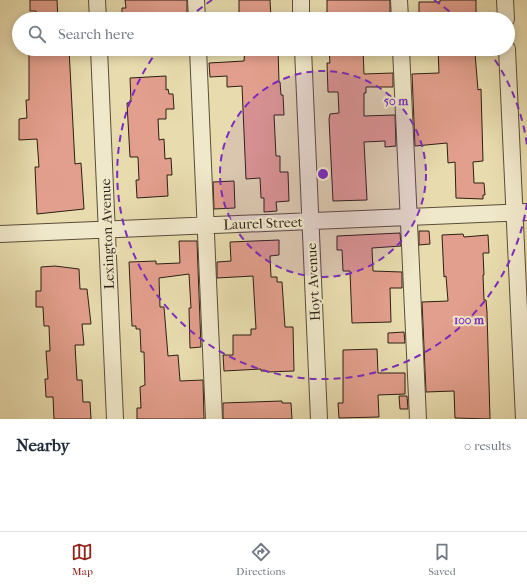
<!DOCTYPE html>
<html lang="en">
<head>
<meta charset="utf-8">
<style>
  :root { --surface:#fff; --page:#f2f2f3; --text:#1f2937; --muted:#747a83; --line:#e0e1e3; --accent:#8f2418 }
  body { margin:0; font-family:"IM FELL French Canon",serif; background:var(--page); color:var(--text) }
  .list { margin:0; padding:0; list-style:none }
  h2 { display:flex; justify-content:space-between; align-items:center; height:52px; margin:0; padding:0 16px; font-size:17px }
  h2 small { font-size:13px; font-weight:400; color:var(--muted) }
  .icon { flex:none; width:22px; height:22px; fill:none; stroke:currentColor; stroke-width:2; stroke-linecap:round; stroke-linejoin:round }
  .map { position:relative; flex:none; width:527px; height:419px; overflow:hidden }
  .search { position:absolute; background:var(--surface); box-shadow:0 2px 10px #0003; left:12px; right:12px; top:12px; height:44px; display:flex; align-items:center; gap:10px; box-sizing:border-box; padding:0 14px; border-radius:22px; color:var(--muted); font-size:15px }
  .sheet { height:112px; background:var(--surface) }
  nav { display:flex; justify-content:space-around; align-items:center; box-sizing:border-box; height:56px; border-top:1px solid var(--line); background:var(--surface); font-size:11px; color:var(--muted) }
  nav a { display:grid; justify-items:center; gap:2px }
  nav .on { color:var(--accent) }
  .map>svg:first-child { display:block }
  .building { fill:#e39f8d; stroke:#2b1f13 }
  .lines { fill:none; stroke-linecap:round; stroke-linejoin:round }
  .minor-casing { stroke:#5a4e3a; stroke-width:18 }
  .minor { stroke:#f0e8ca; stroke-width:16 }
  .ring { fill:none; stroke:#7b2cbf; stroke-width:2; stroke-dasharray:7 5 }
  .labels { text-anchor:middle; stroke-width:4; stroke-linejoin:round; paint-order:stroke }
  .street-label { font-size:14px; fill:#2b1f13; stroke:#f0e8ca }
  .centre { fill:#7b2cbf; stroke:#f0e8ca; stroke-width:2 }
  .ring-label { font-size:12px; text-anchor:middle; font-weight:bold; fill:#7b2cbf; stroke:#f0e8ca; stroke-width:4; stroke-linejoin:round; paint-order:stroke }
</style>
</head>
<body>
<div class="map">
<svg width="527" height="419" viewBox="0 0 527 419">
  <rect width="100%" height="100%" fill="#e8dcae"/>
  <filter id="stains"><feTurbulence type="fractalNoise" baseFrequency=".005" numOctaves="4"/><feColorMatrix values="0 0 0 0 .2 0 0 0 0 .09 0 0 0 0 .02 0 0 0 .5 -.17"/></filter>
  <radialGradient id="worn" r=".72"><stop offset=".6" stop-color="#630" stop-opacity="0"/><stop offset="1" stop-color="#630" stop-opacity=".3"/></radialGradient>
  <path class="building" d="M 30,0 L 57,0 L 58,19 L 37,19 L 36,11 L 30,11 Z
    M 125,0 L 187,0 L 187,19 L 122,19 L 122,8 L 126,8 Z
    M 239,0 L 270,0 L 271,17 L 239,19 Z
    M 327,0 L 390,0 L 390,15 L 365,17 L 365,19 L 327,19 Z
    M 440,0 L 476,0 L 476,19 L 419,19 L 419,2 L 440,2 Z
    M 29,49 L 69,49 L 75,164 L 81,163 L 84,209 L 37,214 L 35,167 L 39,167 L 37,139 L 19,140 L 19,119 L 27,118 L 26,100 L 29,100 Z
    M 245,49 L 278,49 L 279,82 L 280,82 L 281,95 L 283,95 L 284,115 L 274,115 L 276,156 L 280,156 L 280,172 L 288,172 L 289,201 L 276,202 L 277,211 L 264,212 L 264,198 L 261,198 L 260,178 L 246,179 L 242,86 L 227,87 L 227,76 L 210,77 L 209,63 L 244,61 Z
    M 329,49 L 363,49 L 364,74 L 393,73 L 393,87 L 366,87 L 366,93 L 364,93 L 364,116 L 395,115 L 396,146 L 385,147 L 385,141 L 364,142 L 367,200 L 333,201 L 329,119 L 330,114 L 339,113 L 338,92 L 328,92 L 327,63 L 330,63 Z
    M 438,49 L 463,49 L 463,52 L 466,52 L 466,54 L 475,53 L 478,90 L 481,89 L 483,161 L 473,162 L 474,183 L 484,183 L 485,195 L 483,195 L 483,199 L 456,198 L 455,162 L 448,163 L 447,143 L 415,146 L 412,74 L 439,73 Z
    M 166,76 L 166,90 L 168,89 L 169,94 L 173,94 L 174,109 L 166,109 L 166,119 L 158,119 L 159,140 L 164,139 L 165,159 L 171,158 L 172,175 L 167,175 L 168,196 L 137,198 L 136,180 L 139,180 L 138,157 L 130,157 L 127,103 L 131,102 L 130,78 Z
    M 234,181 L 235,208 L 214,209 L 213,182 Z
    M 419,231 L 429,231 L 430,244 L 419,245 Z
    M 400,233 L 401,246 L 372,248 L 373,271 L 402,272 L 402,288 L 390,288 L 391,322 L 352,323 L 350,271 L 343,271 L 342,250 L 337,250 L 337,236 Z
    M 463,234 L 464,237 L 488,235 L 489,253 L 483,253 L 484,275 L 483,275 L 484,300 L 486,300 L 487,312 L 490,419 L 455,418 L 454,391 L 426,392 L 422,302 L 448,301 L 446,276 L 444,277 L 442,235 Z
    M 279,240 L 279,255 L 270,256 L 271,277 L 277,277 L 277,282 L 282,282 L 285,327 L 293,327 L 294,371 L 267,372 L 267,371 L 261,371 L 261,369 L 224,371 L 223,355 L 233,355 L 233,335 L 251,335 L 251,329 L 256,329 L 253,276 L 217,278 L 217,262 L 231,261 L 230,242 Z
    M 179,241 L 197,241 L 201,347 L 190,348 L 189,308 L 191,308 L 189,274 L 159,278 L 160,307 L 164,307 L 168,356 L 178,355 L 180,381 L 203,380 L 204,419 L 137,419 L 137,408 L 141,408 L 140,387 L 145,385 L 144,352 L 141,352 L 140,329 L 136,329 L 136,326 L 132,326 L 129,262 L 156,261 L 156,264 L 180,263 Z
    M 55,266 L 79,269 L 80,289 L 87,289 L 91,324 L 82,324 L 84,345 L 75,345 L 77,380 L 82,380 L 83,402 L 90,402 L 91,419 L 54,419 L 53,397 L 46,397 L 45,379 L 48,379 L 46,351 L 50,351 L 49,326 L 44,326 L 43,307 L 36,307 L 36,291 L 41,291 L 41,267 Z
    M 404,332 L 405,343 L 388,343 L 388,333 Z
    M 377,349 L 378,373 L 405,373 L 405,394 L 378,395 L 379,417 L 339,418 L 338,403 L 343,403 L 343,350 Z
    M 399,396 L 407,396 L 408,409 L 400,409 Z
    M 282,401 L 282,403 L 291,403 L 292,419 L 223,419 L 223,403 Z"/>
  <g class="lines">
    <g class="minor-casing">
      <path id="minor" d="M 97,0 L 98,19
        M 196,0 L 197,19
        M 301,0 L 301,19
        M 399,0 L 400,19
        M 505,0 L 506,19
        M 99,49 L 115,419
        M 198,49 L 214,419
        M 303,49 L 319,419
        M 401,49 L 418,419
        M 507,49 L 524,419
        M 0,234 L 527,212"/>
    </g>
    <use href="#minor" class="minor"/>
  </g>
  <circle cx="323" cy="174" r="103" fill="#7b2cbf" fill-opacity=".12"/>
  <g class="ring">
    <circle cx="323" cy="174" r="103"/>
    <path d="M527 203A206 206 0 1 1 158 50M188 19A206 206 0 0 1 212 0M434 0A206 206 0 0 1 458 19M488 50A206 206 0 0 1 527 145"/>
  </g>
  <g class="labels">
    <g class="street-label">
      <text transform="translate(263 223) rotate(-2)" y="5">Laurel Street</text>
      <text transform="translate(107 234) rotate(-92)" y="5">Lexington Avenue</text>
      <text transform="translate(313 282) rotate(-93)" y="5">Hoyt Avenue</text>
    </g>
  </g>
  <circle cx="323" cy="174" r="6" class="centre"/>
  <g class="ring-label">
    <text x="396" y="105">50 m</text>
    <text x="469" y="324">100 m</text>
  </g>
  <rect width="100%" height="100%" filter="url(#stains)"/>
  <rect width="100%" height="100%" fill="url(#worn)"/>
</svg>
<div class="search"><svg class="icon" aria-label="search" viewBox="0 0 24 24"><circle cx="10" cy="10" r="6"/><path d="M15 15l6 6"/></svg>Search here</div>
</div>
<section class="sheet">
<h2>Nearby<small>0 results</small></h2>
<ul class="list">
</ul>
</section>
<nav>
<a class="on"><svg class="icon" aria-label="map" viewBox="0 0 24 24"><path d="M3 6l6-2 6 2 6-2v14l-6 2-6-2-6 2zM9 4v14M15 6v14"/></svg>Map</a>
<a><svg class="icon" aria-label="directions" viewBox="0 0 24 24"><path d="M12 3l9 9-9 9-9-9zM9 14v-3h6M13 9l2 2-2 2"/></svg>Directions</a>
<a><svg class="icon" aria-label="saved" viewBox="0 0 24 24"><path d="M7 4h10v16l-5-4-5 4z"/></svg>Saved</a>
</nav>
</body>
</html>
